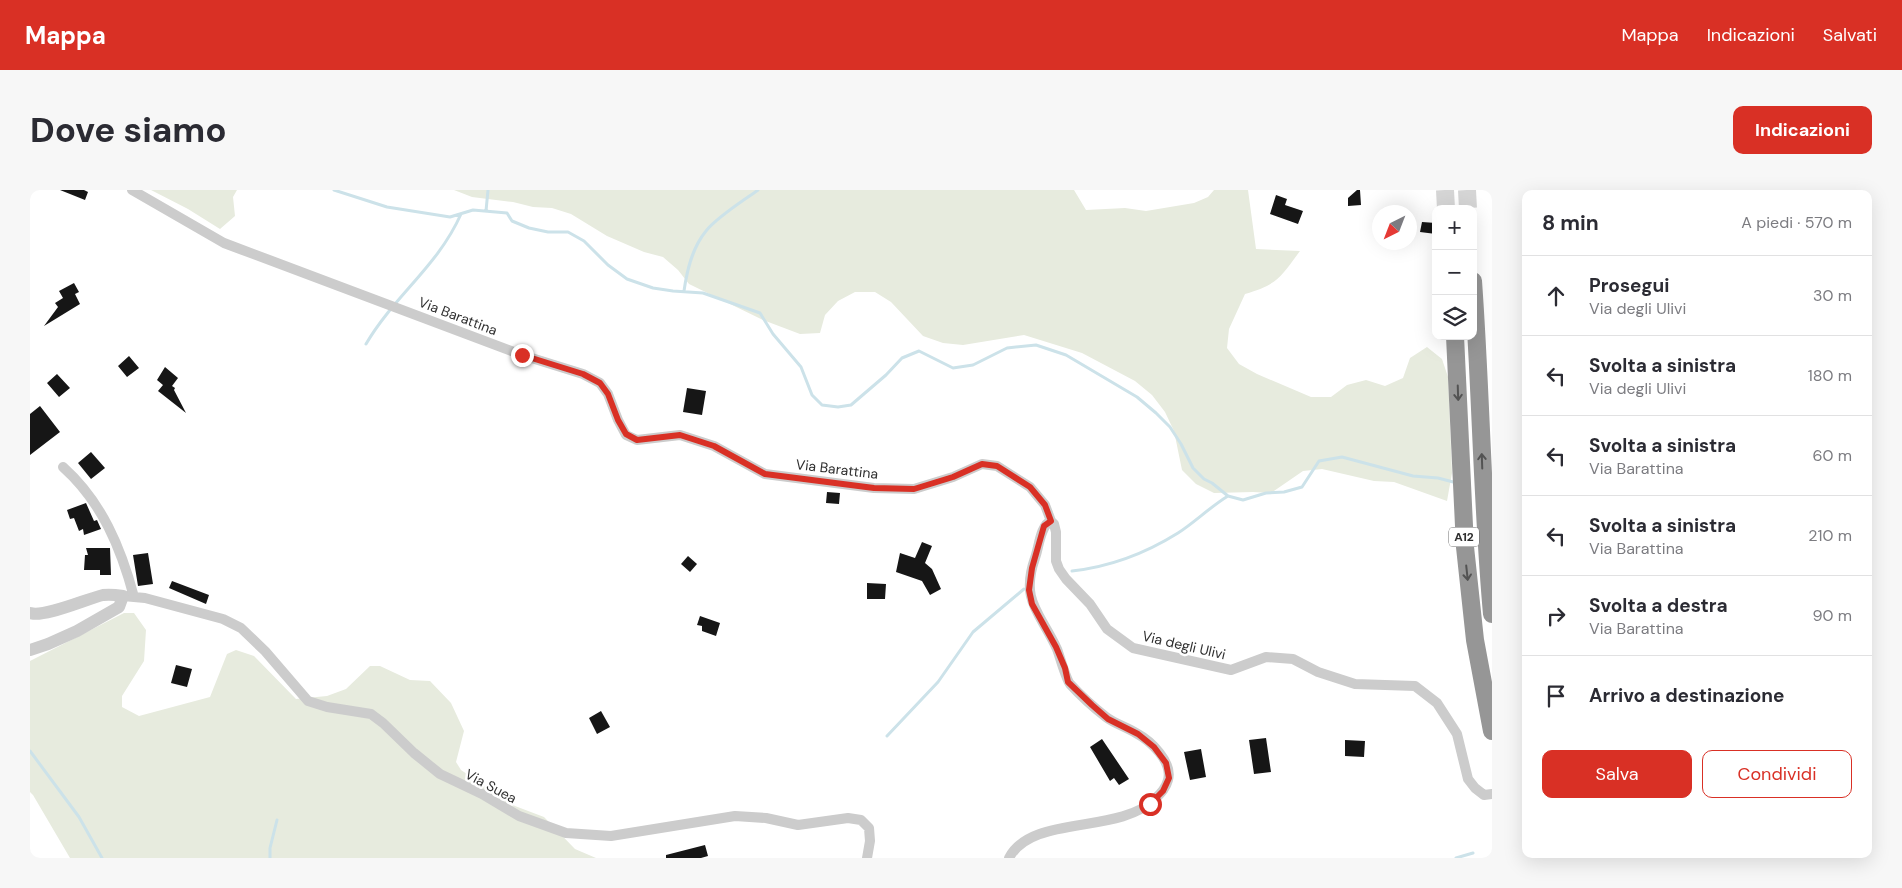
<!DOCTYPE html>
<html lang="it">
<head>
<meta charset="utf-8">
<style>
  :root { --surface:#fff; --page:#f7f7f7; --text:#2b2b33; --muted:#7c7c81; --line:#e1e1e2; --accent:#d93025 }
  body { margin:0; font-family:"DM Sans",sans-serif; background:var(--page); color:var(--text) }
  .controls { position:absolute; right:15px; top:15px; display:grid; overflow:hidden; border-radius:10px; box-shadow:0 5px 20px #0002 }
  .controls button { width:45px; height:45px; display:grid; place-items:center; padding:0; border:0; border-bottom:1px solid var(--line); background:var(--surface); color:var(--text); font:25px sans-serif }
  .compass { position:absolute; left:1342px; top:15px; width:45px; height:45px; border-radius:50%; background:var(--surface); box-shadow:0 5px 20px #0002; rotate:222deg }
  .stop { position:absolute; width:15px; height:15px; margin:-11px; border:4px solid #d93025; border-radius:50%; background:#fff }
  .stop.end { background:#d93025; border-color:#fff; box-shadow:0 1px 5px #0008 }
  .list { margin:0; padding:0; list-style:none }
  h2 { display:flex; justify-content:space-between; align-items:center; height:65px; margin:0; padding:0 20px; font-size:21px }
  h2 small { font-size:16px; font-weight:400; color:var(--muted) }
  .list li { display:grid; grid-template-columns:32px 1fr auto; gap:15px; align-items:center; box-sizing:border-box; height:80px; padding:0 20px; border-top:1px solid var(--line) }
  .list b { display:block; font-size:19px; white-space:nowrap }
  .list p { margin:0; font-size:16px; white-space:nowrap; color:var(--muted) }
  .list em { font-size:16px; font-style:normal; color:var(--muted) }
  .actions { display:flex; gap:10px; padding:15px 20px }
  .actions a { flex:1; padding:11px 0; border:1px solid var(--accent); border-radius:10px; text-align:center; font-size:18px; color:var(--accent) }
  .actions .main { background:var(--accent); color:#fff }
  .icon { flex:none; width:28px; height:28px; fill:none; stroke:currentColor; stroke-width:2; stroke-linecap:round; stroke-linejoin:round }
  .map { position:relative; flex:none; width:1462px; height:668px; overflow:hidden; border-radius:10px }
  header { display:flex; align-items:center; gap:30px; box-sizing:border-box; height:70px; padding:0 25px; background:var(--accent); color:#fff }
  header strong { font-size:24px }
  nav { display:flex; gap:28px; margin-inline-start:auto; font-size:18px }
  .intro { display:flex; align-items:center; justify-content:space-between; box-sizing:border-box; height:120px; padding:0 30px }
  h1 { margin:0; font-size:35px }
  .button { padding:12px 22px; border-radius:10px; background:var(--accent); color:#fff; font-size:18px; font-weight:700 }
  main { display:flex; gap:30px; padding:0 30px }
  aside { flex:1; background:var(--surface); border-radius:10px; box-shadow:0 5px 20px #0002 }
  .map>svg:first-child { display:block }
  .green { fill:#e7ebde }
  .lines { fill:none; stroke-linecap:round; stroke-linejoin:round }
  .stream { stroke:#cce2e9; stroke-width:3 }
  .building { fill:#161616 }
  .motorway-tunnel { stroke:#d5d5d5; stroke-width:18; stroke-dasharray:18 9; stroke-linecap:butt }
  .minor { stroke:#ccc; stroke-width:10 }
  .tertiary { stroke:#ccc; stroke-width:12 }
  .motorway { stroke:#969696; stroke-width:18 }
  .oneway { stroke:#535353 }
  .route { stroke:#d93025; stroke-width:6 }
  .labels { text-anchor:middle; stroke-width:5; stroke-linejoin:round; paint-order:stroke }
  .shield { fill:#fff; stroke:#6d6d6d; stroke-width:1 }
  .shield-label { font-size:12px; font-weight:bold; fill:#2f2f2f }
  .street-label { font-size:14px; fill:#2f2f2f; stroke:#fff }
</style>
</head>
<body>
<header>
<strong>Mappa</strong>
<nav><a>Mappa</a><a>Indicazioni</a><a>Salvati</a></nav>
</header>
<div class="intro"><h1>Dove siamo</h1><a class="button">Indicazioni</a></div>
<main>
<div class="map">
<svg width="1462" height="668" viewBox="0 0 1462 668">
  <rect width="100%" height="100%" fill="#fff"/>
  <path class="green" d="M 121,0 L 207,0 L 203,7 L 205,26 L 190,39 L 158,19 Z
    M 424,0 L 1044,0 L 1056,20 L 1095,18 L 1116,21 L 1164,13 L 1178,7 L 1184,0 L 1218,0 L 1226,59 L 1270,61 C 1250,88 1248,94 1215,104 L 1199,139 L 1197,158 L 1209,174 L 1227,184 L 1281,207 L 1301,207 L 1317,195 L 1336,190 L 1355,196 L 1373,188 L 1380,168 L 1397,157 L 1412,169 L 1418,187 L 1422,283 L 1417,311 L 1364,292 L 1344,291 L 1292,279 L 1273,281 L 1241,303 L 1223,302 L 1184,303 L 1166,294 L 1152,280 L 1144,241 L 1135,222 L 1122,205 L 1105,191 L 1052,163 L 994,145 L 933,155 L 913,153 L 893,146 L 861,112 L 845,102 L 825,102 L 808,111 L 795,125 L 790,143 L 770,144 L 733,130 L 659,94 L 648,80 L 633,67 L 614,62 L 577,46 L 541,24 L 522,18 L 503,17 L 483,12 L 442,7 Z
    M 94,423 L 104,423 L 116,440 L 114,471 L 92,506 L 92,517 L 109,526 L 180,507 L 197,464 L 206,460 L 224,466 L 266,509 L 297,506 L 316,499 L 340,476 L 350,476 L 380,490 L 400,491 L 421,513 L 434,541 L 426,572 L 431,580 L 485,616 L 514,627 L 545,659 L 566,668 L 40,668 L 3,605 L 0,602 L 0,471 Z"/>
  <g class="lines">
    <path class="stream" d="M 304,0 L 357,17 L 420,27 L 443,20 L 477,23 L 482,31 L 499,38 L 518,42 L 538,42 L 554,51 L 578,75 L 597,89 L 623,98 L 643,101 L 673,103 L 730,123 L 743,144 L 771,177 L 782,205 L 792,215 L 808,217 L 821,215 L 856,185 L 872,168 L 889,161 L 923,178 L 943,175 L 977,158 L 1006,155 L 1036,165 L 1107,207 L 1126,223 L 1140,237 L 1151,254 L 1163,278 L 1174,289 L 1182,293 L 1198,306 L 1213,310 L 1236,303 L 1254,302 L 1272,297 L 1289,271 L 1312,267 L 1383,286 L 1408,288 L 1427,293
      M 456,21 L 458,0
      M 654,101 C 657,80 662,58 676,41 C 687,27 713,11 728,0
      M 336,154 C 364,106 408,76 431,24
      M 1042,381 C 1078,377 1116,363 1148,343 C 1165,332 1180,317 1198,306
      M 857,546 L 908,492 L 943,442 L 994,399
      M 0,561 L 49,627 L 72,668
      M 240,668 L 240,658 L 247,630
      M 1426,668 L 1443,663"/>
  </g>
  <path class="building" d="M 30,0 L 54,0 L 58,2 L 55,10 Z
    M 1327,0 L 1330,0 L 1331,15 L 1318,16 L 1318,8 Z
    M 1246,5 L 1257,9 L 1255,15 L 1273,21 L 1268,34 L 1240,24 Z
    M 1392,32 L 1406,33 L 1406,44 L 1390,42 Z
    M 44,93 L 49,102 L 45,104 L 50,114 L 14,136 L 28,117 L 25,113 L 33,108 L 29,101 Z
    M 99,166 L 109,178 L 97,187 L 88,176 Z
    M 135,177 L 148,188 L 142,196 L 145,198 L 144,200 L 156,223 L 128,201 L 133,195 L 127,190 Z
    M 27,184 L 40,198 L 29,207 L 17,193 Z
    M 657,198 L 676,201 L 672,225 L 653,222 Z
    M 10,216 L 30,242 L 0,265 L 0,224 Z
    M 61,262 L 75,278 L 61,289 L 48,273 Z
    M 797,302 L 810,303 L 809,314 L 796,313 Z
    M 56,313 L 64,331 L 67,330 L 71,339 L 54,345 L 53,339 L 49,341 L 44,328 L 40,329 L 37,320 Z
    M 892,352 L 902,356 L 895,373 L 902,379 L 911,399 L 900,405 L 892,391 L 866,382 L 870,363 L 885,368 Z
    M 56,358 L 80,358 L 81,385 L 70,385 L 70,380 L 54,380 L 55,365 L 58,365 Z
    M 118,363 L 123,394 L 108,396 L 103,365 Z
    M 658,366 L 667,374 L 660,382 L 651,374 Z
    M 142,391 L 179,405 L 176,414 L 139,398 Z
    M 837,393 L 856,394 L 855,409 L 837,409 Z
    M 670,426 L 690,433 L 686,446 L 672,441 L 672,436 L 667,435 Z
    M 146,475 L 162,479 L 157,497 L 141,493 Z
    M 571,521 L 580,537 L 567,544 L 559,528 Z
    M 1236,548 L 1241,582 L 1224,584 L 1219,550 Z
    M 1072,549 L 1099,589 L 1089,595 L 1084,588 L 1080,591 L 1060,557 Z
    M 1315,550 L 1335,551 L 1334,567 L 1315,566 Z
    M 1171,559 L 1176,587 L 1160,590 L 1154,562 Z
    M 675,655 L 678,666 L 671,668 L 636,668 L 636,665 Z"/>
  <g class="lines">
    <path class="motorway-tunnel" d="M 1415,0 L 1416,19
      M 1437,0 L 1438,19"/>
    <path class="minor" d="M 102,0 L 194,53 L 492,165 L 553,184 L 570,193 L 578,204 L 588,230 L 596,245 L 607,250 L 650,245 L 684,256 L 735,284 L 844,298 L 884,299 L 923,287 L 952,274 L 967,276 L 1000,297 L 1015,315 L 1021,331
      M 33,277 C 72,312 91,358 104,407
      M 93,406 L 115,408 L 193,429 L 211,438 L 235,461 L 278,511 L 297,517 L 341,524 L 353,533 L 384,563 L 410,584 L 452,604 L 489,626 L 536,643 L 581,646 L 705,626 L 736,628 L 768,635 L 818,628 L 831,630 L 839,638 L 840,651 L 837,668
      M 979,668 C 1002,624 1088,645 1125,609 C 1131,603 1136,598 1138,590 C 1143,572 1121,551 1106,543 C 1097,537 1085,534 1076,527 C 1063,517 1051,506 1040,494 C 1036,489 1030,467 1027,459 C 1010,422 990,411 1005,368 C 1009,358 1010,335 1021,331 L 1024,334 L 1026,342 L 1026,371 L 1029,379 L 1036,389 L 1060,414 L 1077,439 L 1103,458 L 1201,480 L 1236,467 L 1263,469 L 1288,482 L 1325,494 L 1385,496 L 1407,513 L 1427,544 L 1438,589 L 1445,598 L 1454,605 L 1462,604"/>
    <path class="tertiary" d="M 0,423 C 14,428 56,409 73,405 C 80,404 87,405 93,406 L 89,417 L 47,441 L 18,454 L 0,460"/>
    <path class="motorway" d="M 1443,91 C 1451,202 1452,313 1462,424
      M 1425,146 L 1435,357 L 1445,450 L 1462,541"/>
  </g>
  <defs><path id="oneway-shaft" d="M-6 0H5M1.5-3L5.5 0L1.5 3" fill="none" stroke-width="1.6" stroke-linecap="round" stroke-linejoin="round" transform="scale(1.25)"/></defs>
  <g class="oneway">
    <use href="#oneway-shaft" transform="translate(1428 203) rotate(88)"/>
    <use href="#oneway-shaft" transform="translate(1452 271) rotate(-92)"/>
    <use href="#oneway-shaft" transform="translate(1437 383) rotate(84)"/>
  </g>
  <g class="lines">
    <path class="route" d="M 492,165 L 553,184 L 570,193 L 578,204 L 588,230 L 596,244 L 607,250 L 650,245 L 684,256 L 735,284 L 844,298 L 884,299 L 923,287 L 952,274 L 967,276 L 1000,297 L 1015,315 L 1021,331 L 1014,336 L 1002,378 L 999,400 L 1002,414 L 1026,457 L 1035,478 L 1038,492 L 1062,515 L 1078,529 L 1108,544 L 1124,557 L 1136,573 L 1139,588 L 1133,601 L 1120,614"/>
  </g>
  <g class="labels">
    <rect class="shield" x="1419" y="337.5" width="30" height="19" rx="4"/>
    <g class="shield-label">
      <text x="1434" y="351">A12</text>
    </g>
    <g class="street-label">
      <text transform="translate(428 126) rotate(21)" y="5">Via Barattina</text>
      <text transform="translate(807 279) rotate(7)" y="5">Via Barattina</text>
      <text transform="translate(1154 455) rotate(13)" y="5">Via degli Ulivi</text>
      <text transform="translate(461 596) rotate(28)" y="5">Via Suea</text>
    </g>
  </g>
</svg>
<div class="controls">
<button>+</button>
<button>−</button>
<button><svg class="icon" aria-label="layers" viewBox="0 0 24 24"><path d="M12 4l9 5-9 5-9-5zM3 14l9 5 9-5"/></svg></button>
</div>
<svg class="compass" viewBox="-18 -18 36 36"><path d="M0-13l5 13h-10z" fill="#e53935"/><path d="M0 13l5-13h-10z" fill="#7c7c81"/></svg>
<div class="stop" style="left:1120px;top:614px"></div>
<div class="stop end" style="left:492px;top:165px"></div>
</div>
<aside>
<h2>8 min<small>A piedi · 570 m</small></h2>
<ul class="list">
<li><svg class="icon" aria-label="ahead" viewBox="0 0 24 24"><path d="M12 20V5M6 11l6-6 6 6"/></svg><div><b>Prosegui</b><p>Via degli Ulivi</p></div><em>30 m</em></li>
<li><svg class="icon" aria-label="left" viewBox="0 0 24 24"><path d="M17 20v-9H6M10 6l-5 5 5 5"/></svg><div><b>Svolta a sinistra</b><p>Via degli Ulivi</p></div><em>180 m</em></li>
<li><svg class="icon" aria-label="left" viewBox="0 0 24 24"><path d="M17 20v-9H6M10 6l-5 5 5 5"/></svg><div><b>Svolta a sinistra</b><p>Via Barattina</p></div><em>60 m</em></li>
<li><svg class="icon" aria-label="left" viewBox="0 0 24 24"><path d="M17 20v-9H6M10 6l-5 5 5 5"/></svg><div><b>Svolta a sinistra</b><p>Via Barattina</p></div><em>210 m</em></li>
<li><svg class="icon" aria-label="right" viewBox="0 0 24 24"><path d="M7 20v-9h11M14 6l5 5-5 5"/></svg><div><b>Svolta a destra</b><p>Via Barattina</p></div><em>90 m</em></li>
<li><svg class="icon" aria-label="arrive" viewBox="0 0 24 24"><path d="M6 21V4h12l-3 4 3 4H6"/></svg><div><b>Arrivo a destinazione</b></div></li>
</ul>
<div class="actions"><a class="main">Salva</a><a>Condividi</a></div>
</aside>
</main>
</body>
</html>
